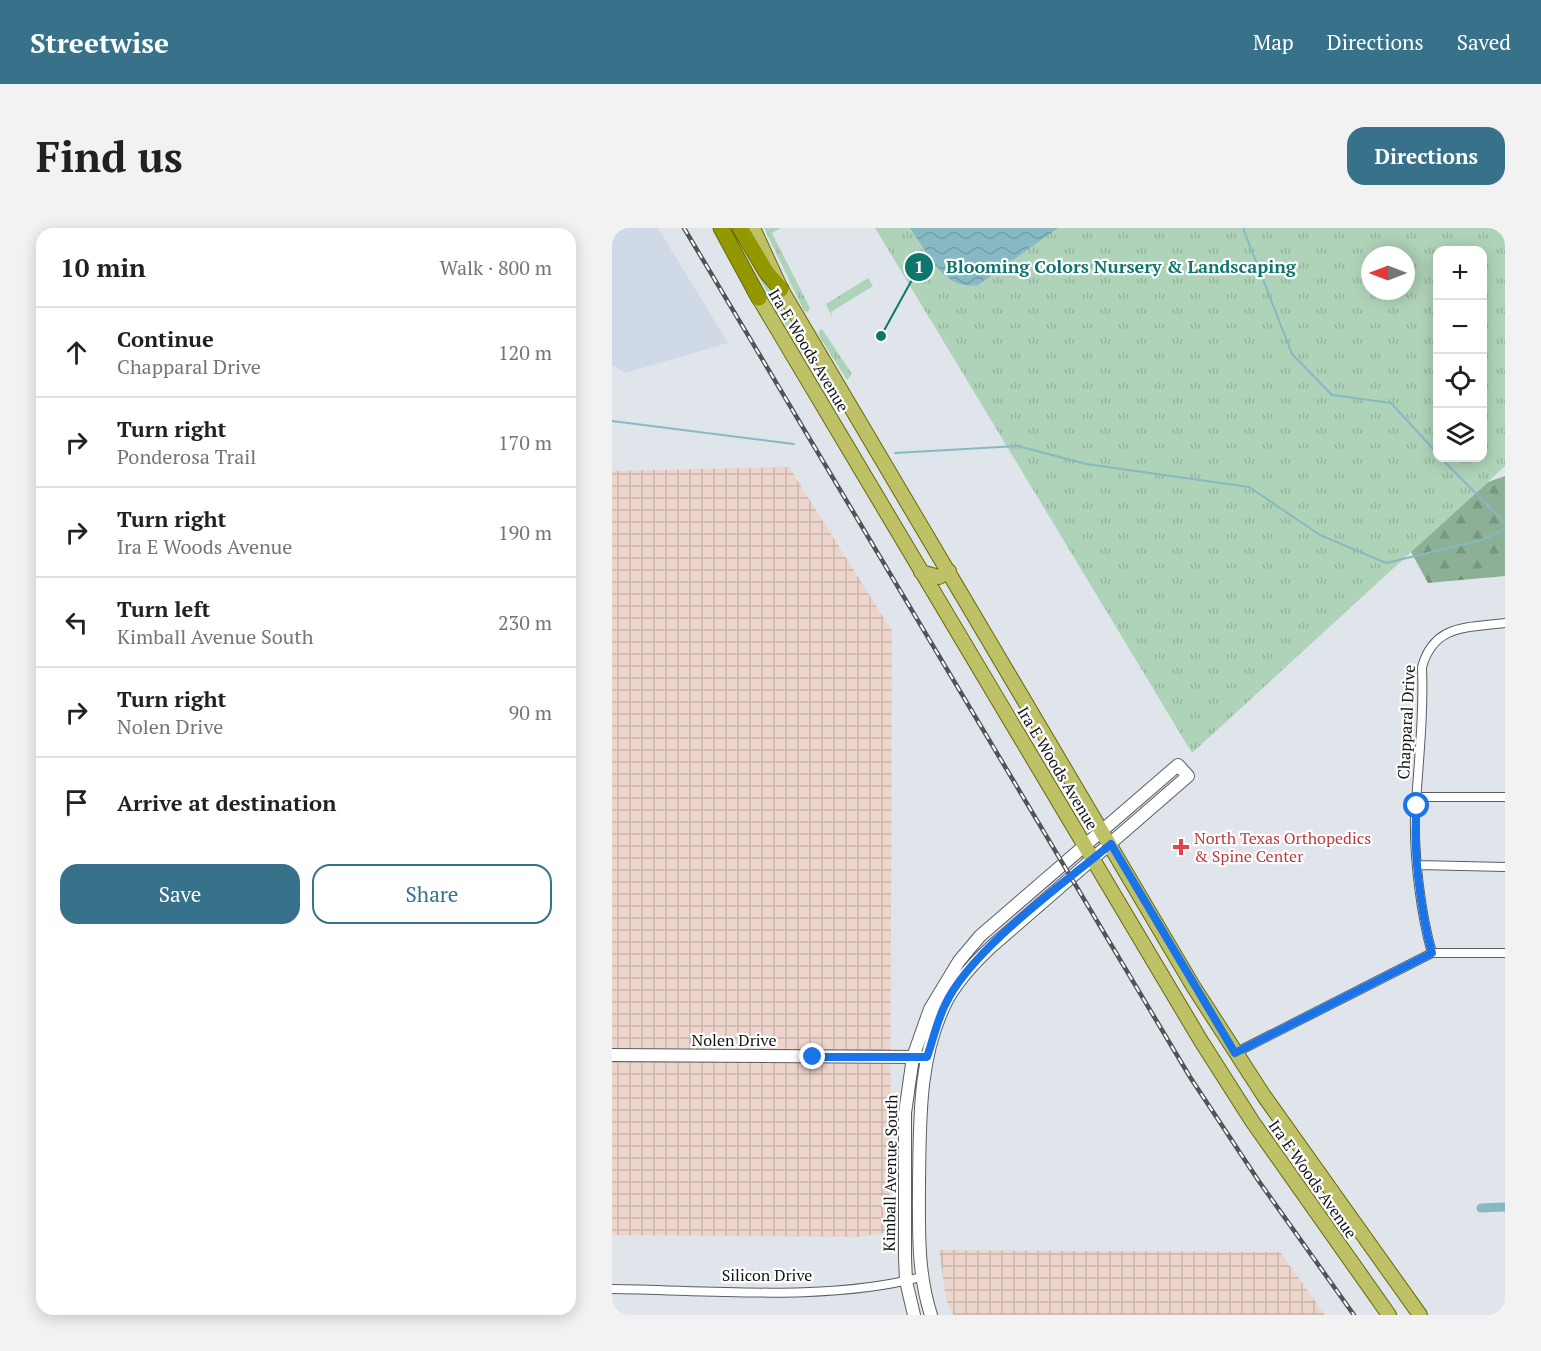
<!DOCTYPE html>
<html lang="en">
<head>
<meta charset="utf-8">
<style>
  :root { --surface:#fff; --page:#f2f2f2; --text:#202124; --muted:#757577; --line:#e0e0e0; --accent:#38718a }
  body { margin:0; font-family:"PT Serif",serif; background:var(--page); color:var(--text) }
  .controls { position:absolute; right:18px; top:18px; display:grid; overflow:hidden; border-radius:12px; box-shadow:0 3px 15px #0003 }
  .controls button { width:54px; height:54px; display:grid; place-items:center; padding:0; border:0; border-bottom:2px solid var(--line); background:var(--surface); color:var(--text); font:30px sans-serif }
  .compass { position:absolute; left:749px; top:18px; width:54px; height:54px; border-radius:50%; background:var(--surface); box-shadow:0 3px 15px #0003; rotate:270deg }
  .stop { position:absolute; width:18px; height:18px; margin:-14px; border:4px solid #1a73e8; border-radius:50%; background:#fff }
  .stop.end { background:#1a73e8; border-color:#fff; box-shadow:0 2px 6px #0008 }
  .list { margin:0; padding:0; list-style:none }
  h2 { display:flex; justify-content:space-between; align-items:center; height:78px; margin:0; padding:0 24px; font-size:26px }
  h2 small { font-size:20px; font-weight:400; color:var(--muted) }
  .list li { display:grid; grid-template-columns:39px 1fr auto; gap:18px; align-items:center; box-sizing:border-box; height:90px; padding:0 24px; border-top:2px solid var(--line) }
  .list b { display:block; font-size:22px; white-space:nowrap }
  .list p { margin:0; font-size:20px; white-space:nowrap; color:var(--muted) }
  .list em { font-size:20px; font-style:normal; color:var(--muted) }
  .actions { display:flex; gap:12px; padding:18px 24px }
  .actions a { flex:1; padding:14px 0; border:2px solid var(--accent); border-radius:18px; text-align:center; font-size:21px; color:var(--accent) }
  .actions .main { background:var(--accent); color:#fff }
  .icon { flex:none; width:33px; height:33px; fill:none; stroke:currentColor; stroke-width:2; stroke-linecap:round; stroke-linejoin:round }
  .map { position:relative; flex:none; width:893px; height:1087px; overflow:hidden; border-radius:18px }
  header { display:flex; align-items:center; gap:36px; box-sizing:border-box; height:84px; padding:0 30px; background:var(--accent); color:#fff }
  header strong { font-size:28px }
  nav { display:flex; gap:33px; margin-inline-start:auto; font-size:21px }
  .intro { display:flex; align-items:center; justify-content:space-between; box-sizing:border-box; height:144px; padding:0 36px }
  h1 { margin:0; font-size:42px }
  .button { padding:15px 27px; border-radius:18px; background:var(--accent); color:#fff; font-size:21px; font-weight:700 }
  main { display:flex; gap:36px; padding:0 36px }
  aside { flex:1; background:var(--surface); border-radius:18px; box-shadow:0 3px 15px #0003 }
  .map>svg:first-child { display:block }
  .built { fill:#d0dae7 }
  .industrial { fill:url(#industrial-grid) }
  .grass { fill:url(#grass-tufts); fill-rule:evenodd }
  .forest { fill:url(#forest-firs) }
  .water { fill:url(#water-waves) }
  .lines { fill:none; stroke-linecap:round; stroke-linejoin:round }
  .stream { stroke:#86b9c3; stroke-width:2 }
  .canal { stroke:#86b9c3; stroke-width:9 }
  .street-casing { stroke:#595e63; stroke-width:10 }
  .secondary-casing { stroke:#595e63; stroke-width:14 }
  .primary-casing { stroke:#666908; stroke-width:16 }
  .highway-casing { stroke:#666908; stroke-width:17 }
  .street { stroke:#fff; stroke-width:8 }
  .secondary { stroke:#fff; stroke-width:12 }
  .primary { stroke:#bec166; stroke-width:14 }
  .highway { stroke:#939700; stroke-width:15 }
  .rail-casing { stroke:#515457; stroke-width:4.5 }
  .rail { stroke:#fff; stroke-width:2; stroke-dasharray:7; stroke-linecap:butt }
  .route { stroke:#1a73e8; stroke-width:8 }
  .health-dot { fill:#e0444e; stroke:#fff; stroke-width:2 }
  .labels { text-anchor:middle; stroke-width:4.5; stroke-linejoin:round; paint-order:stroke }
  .street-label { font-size:16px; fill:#121416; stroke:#fff }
  .health-label { font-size:16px; fill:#be3a42; stroke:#fff; text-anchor:start }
  .leader { fill:none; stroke:#0f766e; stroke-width:2 }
  .callout-dot { fill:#0f766e; stroke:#fff; stroke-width:2 }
  .mark-label { font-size:18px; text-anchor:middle; font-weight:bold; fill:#fff }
  .callout-label { font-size:18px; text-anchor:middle; font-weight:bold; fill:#0f766e; stroke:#fff; stroke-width:4.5; stroke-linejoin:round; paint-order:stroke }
</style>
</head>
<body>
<header>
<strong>Streetwise</strong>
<nav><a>Map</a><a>Directions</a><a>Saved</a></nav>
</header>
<div class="intro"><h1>Find us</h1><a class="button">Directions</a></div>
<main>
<aside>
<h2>10 min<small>Walk · 800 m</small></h2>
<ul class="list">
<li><svg class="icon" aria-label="ahead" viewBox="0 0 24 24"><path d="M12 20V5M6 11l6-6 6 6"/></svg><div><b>Continue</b><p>Chapparal Drive</p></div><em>120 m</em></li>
<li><svg class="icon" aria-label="right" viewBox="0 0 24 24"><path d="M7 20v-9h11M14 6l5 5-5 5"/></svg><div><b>Turn right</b><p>Ponderosa Trail</p></div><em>170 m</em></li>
<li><svg class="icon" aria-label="right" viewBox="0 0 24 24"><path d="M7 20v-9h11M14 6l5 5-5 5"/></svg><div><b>Turn right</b><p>Ira E Woods Avenue</p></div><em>190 m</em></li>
<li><svg class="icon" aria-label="left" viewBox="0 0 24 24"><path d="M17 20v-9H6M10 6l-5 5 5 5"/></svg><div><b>Turn left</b><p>Kimball Avenue South</p></div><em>230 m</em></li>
<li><svg class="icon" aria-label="right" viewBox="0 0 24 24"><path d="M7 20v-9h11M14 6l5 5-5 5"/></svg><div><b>Turn right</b><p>Nolen Drive</p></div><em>90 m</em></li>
<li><svg class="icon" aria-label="arrive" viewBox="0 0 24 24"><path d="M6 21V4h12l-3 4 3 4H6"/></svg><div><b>Arrive at destination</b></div></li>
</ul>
<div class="actions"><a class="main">Save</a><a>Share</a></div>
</aside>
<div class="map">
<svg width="893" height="1087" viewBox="0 0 893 1087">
  <defs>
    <pattern id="industrial-grid" width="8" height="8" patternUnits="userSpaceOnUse" patternTransform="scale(1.5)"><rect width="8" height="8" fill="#edd5cb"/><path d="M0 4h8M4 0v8" fill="none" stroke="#cab6ae"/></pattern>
    <pattern id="grass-tufts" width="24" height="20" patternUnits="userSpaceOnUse" patternTransform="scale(1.5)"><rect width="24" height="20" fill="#afd3b9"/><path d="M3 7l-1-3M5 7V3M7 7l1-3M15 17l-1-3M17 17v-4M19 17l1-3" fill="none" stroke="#96b49e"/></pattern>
    <pattern id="forest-firs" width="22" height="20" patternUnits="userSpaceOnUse" patternTransform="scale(1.5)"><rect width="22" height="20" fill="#8bb095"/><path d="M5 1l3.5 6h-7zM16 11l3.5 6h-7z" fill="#779680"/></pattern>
    <pattern id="water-waves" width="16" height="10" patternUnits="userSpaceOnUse" patternTransform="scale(1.5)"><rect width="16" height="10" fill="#86b9c3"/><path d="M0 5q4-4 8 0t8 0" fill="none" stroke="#739ea7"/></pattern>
  </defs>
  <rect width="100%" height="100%" fill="#e0e5ec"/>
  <path class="built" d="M 0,0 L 46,0 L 116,115 L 13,145 L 0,137 Z"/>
  <path class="industrial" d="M 177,239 L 280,403 L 278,1004 L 247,1009 L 0,1007 L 0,243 Z
    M 327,1022 L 668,1024 L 713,1087 L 341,1087 L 334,1071 Z"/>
  <path class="grass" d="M 119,0 L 122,0 L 199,129 L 194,133 Z
    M 152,0 L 169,0 L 160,5 L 198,80 L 196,84 L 192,83 Z
    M 263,0 L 893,0 L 893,238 L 580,525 ZM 825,22 L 870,22 L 870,230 L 825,230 ZM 758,27 L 794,27 L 794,63 L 758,63 Z
    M 256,50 L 261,58 L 219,84 L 221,92 L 214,76 Z
    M 210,101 L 240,146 L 235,152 L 207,108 L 207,103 Z"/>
  <path class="forest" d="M 893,248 L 893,348 L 816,355 L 799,324 L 876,254 Z"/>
  <path class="water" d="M 298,0 L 446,0 L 366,57 C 332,63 315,24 298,0 Z"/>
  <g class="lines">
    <path class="stream" d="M 631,0 L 680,126 L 720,167 L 779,175 L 825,225
      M 0,193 L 182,216
      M 283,225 L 406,218 L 474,236 L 637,259 L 708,307 L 774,335 L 870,312 L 893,301
      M 829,230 L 893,295"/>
    <path class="canal" d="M 869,980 L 893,979"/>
    <g class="street-casing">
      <path id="street" d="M 806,569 L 893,569
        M 806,637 L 893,639
        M 820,725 C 809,687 802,630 803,589 C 806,539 812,489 810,439 C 822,396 855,400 893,395
        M 623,825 L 820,725 L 893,725
        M 0,1061 C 97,1062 216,1074 309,1049"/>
    </g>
    <g class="secondary-casing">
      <path id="secondary" d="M 0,827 L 308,829
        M 302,1087 L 294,1053 L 293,1030 L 293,885 L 301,829 L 318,781 L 347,733 L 368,708 L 566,537 L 576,548 L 379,719 C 362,735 344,754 333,776 C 306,832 308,894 307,955 C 307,1000 305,1044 319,1087"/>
    </g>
    <g class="primary-casing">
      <path id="primary" d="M 141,0 L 169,61 L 581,758 L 652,868 L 808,1087
        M 142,62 L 589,813 L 640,893 L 777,1087
        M 309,344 L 327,349 L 337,343"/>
    </g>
    <g class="highway-casing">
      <path id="highway" d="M 109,0 L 147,70
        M 128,0 L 155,45 L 169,61"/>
    </g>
    <use href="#street" class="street"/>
    <use href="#secondary" class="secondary"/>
    <use href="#primary" class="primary"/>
    <use href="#highway" class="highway"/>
    <g class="rail-casing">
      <path id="rail" d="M 72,0 L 578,849 L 646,952 L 742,1087"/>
    </g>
    <use href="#rail" class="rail"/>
  </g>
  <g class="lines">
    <path class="route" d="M 201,829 L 315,829 C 321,812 325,793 333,777 C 358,722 451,656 499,616 L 623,825 L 820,725 C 809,687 800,618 805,578"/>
  </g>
  <path class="health-dot" d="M566 610h6v6h6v6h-6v6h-6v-6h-6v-6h6z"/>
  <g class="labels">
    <g class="street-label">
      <text transform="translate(197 122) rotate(59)" y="6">Ira E Woods Avenue</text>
      <text transform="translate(794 494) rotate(-87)" y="6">Chapparal Drive</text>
      <text transform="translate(446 540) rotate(59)" y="6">Ira E Woods Avenue</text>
      <text x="122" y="818">Nolen Drive</text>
      <text transform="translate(278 945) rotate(-89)" y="6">Kimball Avenue South</text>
      <text transform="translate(701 951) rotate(55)" y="6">Ira E Woods Avenue</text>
      <text x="155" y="1053">Silicon Drive</text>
    </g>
    <g class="health-label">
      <text x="582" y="616">North Texas Orthopedics<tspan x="582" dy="18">&amp; Spine Center</tspan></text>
    </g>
  </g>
  <path class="leader" d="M269 108L307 39"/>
  <g class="callout-dot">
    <circle cx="269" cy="108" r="6"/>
    <circle cx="307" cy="39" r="15"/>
  </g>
  <g class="mark-label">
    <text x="307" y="45">1</text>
  </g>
  <g class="callout-label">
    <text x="509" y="45">Blooming Colors Nursery &amp; Landscaping</text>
  </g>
</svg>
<div class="controls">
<button>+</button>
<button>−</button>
<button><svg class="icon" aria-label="locate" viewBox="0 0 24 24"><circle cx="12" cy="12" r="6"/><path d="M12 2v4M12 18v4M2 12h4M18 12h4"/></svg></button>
<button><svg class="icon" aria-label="layers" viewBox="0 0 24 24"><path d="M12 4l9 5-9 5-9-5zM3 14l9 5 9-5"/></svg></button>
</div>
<svg class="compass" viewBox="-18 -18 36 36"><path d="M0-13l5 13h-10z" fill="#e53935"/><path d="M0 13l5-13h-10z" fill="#757577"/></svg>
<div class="stop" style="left:805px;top:578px"></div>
<div class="stop end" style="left:201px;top:829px"></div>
</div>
</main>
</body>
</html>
